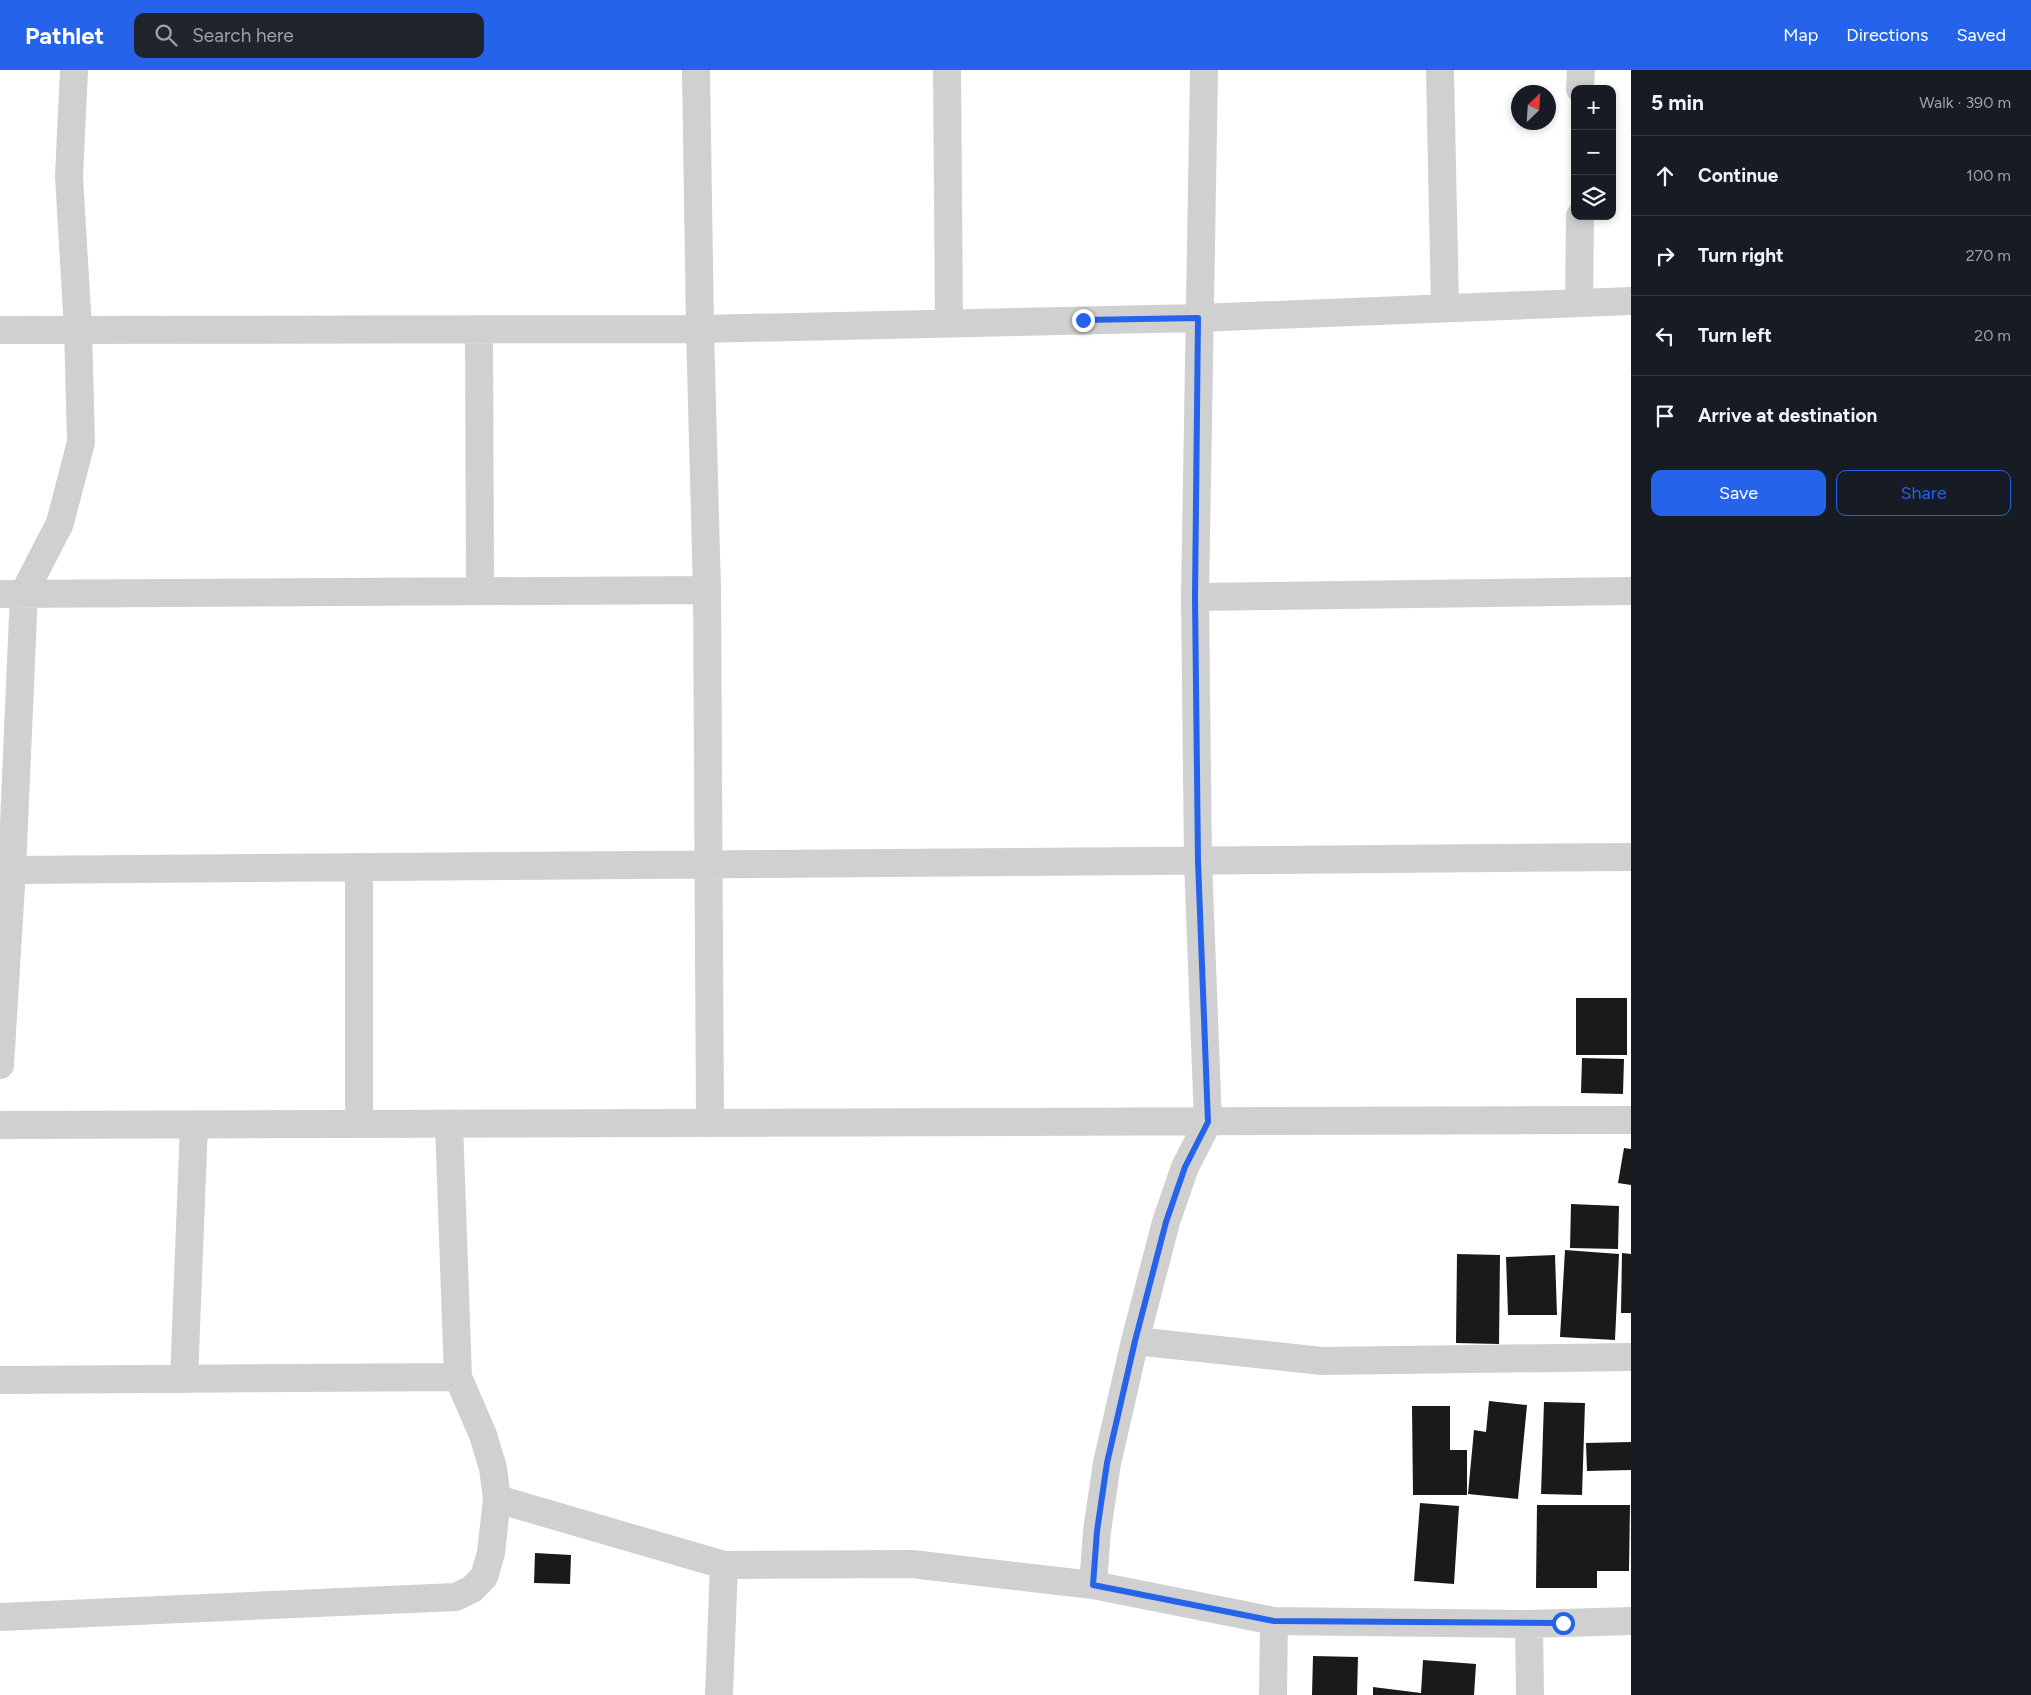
<!DOCTYPE html>
<html lang="en">
<head>
<meta charset="utf-8">
<style>
  :root { --surface:#171b24; --page:#20242c; --text:#f1f3f6; --muted:#9ea1a6; --line:#363941; --accent:#2563eb }
  body { margin:0; font-family:Figtree,sans-serif; background:var(--page); color:var(--text) }
  .controls { position:absolute; right:15px; top:15px; display:grid; overflow:hidden; border-radius:10px; box-shadow:0 2px 8px #0003 }
  .controls button { width:45px; height:45px; display:grid; place-items:center; padding:0; border:0; border-bottom:1px solid var(--line); background:var(--surface); color:var(--text); font:25px sans-serif }
  .compass { position:absolute; left:1511px; top:15px; width:45px; height:45px; border-radius:50%; background:var(--surface); box-shadow:0 2px 8px #0003; rotate:25deg }
  .stop { position:absolute; width:15px; height:15px; margin:-11px; border:4px solid #2563eb; border-radius:50%; background:#fff }
  .stop.end { background:#2563eb; border-color:#fff; box-shadow:0 1px 5px #0008 }
  .list { margin:0; padding:0; list-style:none }
  h2 { display:flex; justify-content:space-between; align-items:center; height:65px; margin:0; padding:0 20px; font-size:21px }
  h2 small { font-size:16px; font-weight:400; color:var(--muted) }
  .list li { display:grid; grid-template-columns:32px 1fr auto; gap:15px; align-items:center; box-sizing:border-box; height:80px; padding:0 20px; border-top:1px solid var(--line) }
  .list b { display:block; font-size:19px; white-space:nowrap }
  .list em { font-size:16px; font-style:normal; color:var(--muted) }
  .actions { display:flex; gap:10px; padding:15px 20px }
  .actions a { flex:1; padding:11px 0; border:1px solid var(--accent); border-radius:10px; text-align:center; font-size:18px; color:var(--accent) }
  .actions .main { background:var(--accent); color:#fff }
  .icon { flex:none; width:28px; height:28px; fill:none; stroke:currentColor; stroke-width:2; stroke-linecap:round; stroke-linejoin:round }
  .map { position:relative; flex:none; width:1631px; height:1625px; overflow:hidden }
  header { display:flex; align-items:center; gap:30px; box-sizing:border-box; height:70px; padding:0 25px; background:var(--accent); color:#fff }
  header strong { font-size:24px }
  nav { display:flex; gap:28px; margin-inline-start:auto; font-size:18px }
  .search { width:350px; height:45px; background:var(--page); display:flex; align-items:center; gap:12px; box-sizing:border-box; padding:0 18px; border-radius:10px; color:var(--muted); font-size:19px }
  main { display:flex }
  aside { flex:1; background:var(--surface) }
  .map>svg:first-child { display:block }
  .building { fill:#1a1a1a }
  .lines { fill:none; stroke-linecap:round; stroke-linejoin:round }
  .minor { stroke:#d0d0d0; stroke-width:28 }
  .route { stroke:#2563eb; stroke-width:6 }
</style>
</head>
<body>
<header>
<strong>Pathlet</strong>
<div class="search"><svg class="icon" aria-label="search" viewBox="0 0 24 24"><circle cx="10" cy="10" r="6"/><path d="M15 15l6 6"/></svg>Search here</div>
<nav><a>Map</a><a>Directions</a><a>Saved</a></nav>
</header>
<main>
<div class="map">
<svg width="1631" height="1625" viewBox="0 0 1631 1625">
  <rect width="100%" height="100%" fill="#fff"/>
  <path class="building" d="M 1576,928 L 1627,928 L 1627,985 L 1576,985 Z
    M 1582,988 L 1624,989 L 1623,1024 L 1581,1023 Z
    M 1624,1078 L 1631,1079 L 1631,1115 L 1618,1113 Z
    M 1571,1134 L 1619,1136 L 1618,1179 L 1570,1178 Z
    M 1565,1180 L 1619,1184 L 1615,1270 L 1560,1267 Z
    M 1622,1183 L 1631,1184 L 1631,1243 L 1621,1243 Z
    M 1457,1184 L 1500,1185 L 1499,1274 L 1456,1273 Z
    M 1555,1185 L 1557,1245 L 1508,1245 L 1506,1187 Z
    M 1489,1331 L 1527,1335 L 1518,1429 L 1468,1424 L 1474,1360 L 1486,1362 Z
    M 1544,1332 L 1585,1333 L 1582,1425 L 1541,1424 Z
    M 1412,1336 L 1450,1336 L 1450,1380 L 1467,1380 L 1467,1425 L 1413,1425 Z
    M 1631,1372 L 1631,1400 L 1587,1401 L 1586,1373 Z
    M 1420,1433 L 1459,1436 L 1454,1514 L 1414,1511 Z
    M 1537,1435 L 1630,1435 L 1629,1501 L 1597,1501 L 1597,1518 L 1536,1518 Z
    M 535,1483 L 571,1485 L 570,1514 L 534,1513 Z
    M 1313,1586 L 1358,1587 L 1357,1625 L 1312,1625 Z
    M 1423,1590 L 1476,1594 L 1474,1625 L 1373,1625 L 1373,1617 L 1421,1623 Z"/>
  <g class="lines">
    <path class="minor" d="M 696,0 L 700,259 L 707,520 L 710,1053
      M 947,0 L 949,252
      M 1440,0 L 1445,237
      M 1580,19 L 1581,0
      M 1579,232 L 1580,146
      M 0,260 L 700,259 L 1198,248 L 1631,231
      M 479,260 L 480,521
      M 0,524 L 707,520
      M 1195,527 L 1631,521
      M 359,797 L 359,1054
      M 12,800 L 1631,787
      M 0,995 L 12,800 L 24,523 L 60,453 L 81,372 L 78,259 L 69,106 L 74,0
      M 0,1055 L 1631,1050
      M 1135,1271 L 1322,1291 L 1631,1287
      M 184,1309 L 194,1055
      M 0,1310 L 458,1307
      M 497,1429 L 724,1495 L 912,1494 L 1093,1515 L 1274,1551 L 1529,1554 L 1631,1551
      M 1093,1515 L 1097,1461 L 1107,1393 L 1135,1271 L 1166,1152 L 1185,1097 L 1208,1052 L 1198,791 L 1195,527 L 1204,0
      M 0,1547 L 456,1527 L 472,1519 L 484,1507 L 491,1483 L 497,1429 L 493,1398 L 483,1365 L 458,1307 L 449,1054
      M 1529,1554 L 1530,1625
      M 719,1625 L 724,1495
      M 1273,1625 L 1274,1551"/>
  </g>
  <g class="lines">
    <path class="route" d="M 1083,250 L 1198,248 L 1195,527 L 1198,791 L 1208,1052 L 1185,1097 L 1166,1152 L 1135,1271 L 1107,1393 L 1097,1461 L 1093,1515 L 1274,1551 L 1563,1553"/>
  </g>
</svg>
<div class="controls">
<button>+</button>
<button>−</button>
<button><svg class="icon" aria-label="layers" viewBox="0 0 24 24"><path d="M12 4l9 5-9 5-9-5zM3 14l9 5 9-5"/></svg></button>
</div>
<svg class="compass" viewBox="-18 -18 36 36"><path d="M0-13l5 13h-10z" fill="#e53935"/><path d="M0 13l5-13h-10z" fill="#9ea1a6"/></svg>
<div class="stop" style="left:1563px;top:1553px"></div>
<div class="stop end" style="left:1083px;top:250px"></div>
</div>
<aside>
<h2>5 min<small>Walk · 390 m</small></h2>
<ul class="list">
<li><svg class="icon" aria-label="ahead" viewBox="0 0 24 24"><path d="M12 20V5M6 11l6-6 6 6"/></svg><div><b>Continue</b></div><em>100 m</em></li>
<li><svg class="icon" aria-label="right" viewBox="0 0 24 24"><path d="M7 20v-9h11M14 6l5 5-5 5"/></svg><div><b>Turn right</b></div><em>270 m</em></li>
<li><svg class="icon" aria-label="left" viewBox="0 0 24 24"><path d="M17 20v-9H6M10 6l-5 5 5 5"/></svg><div><b>Turn left</b></div><em>20 m</em></li>
<li><svg class="icon" aria-label="arrive" viewBox="0 0 24 24"><path d="M6 21V4h12l-3 4 3 4H6"/></svg><div><b>Arrive at destination</b></div></li>
</ul>
<div class="actions"><a class="main">Save</a><a>Share</a></div>
</aside>
</main>
</body>
</html>
